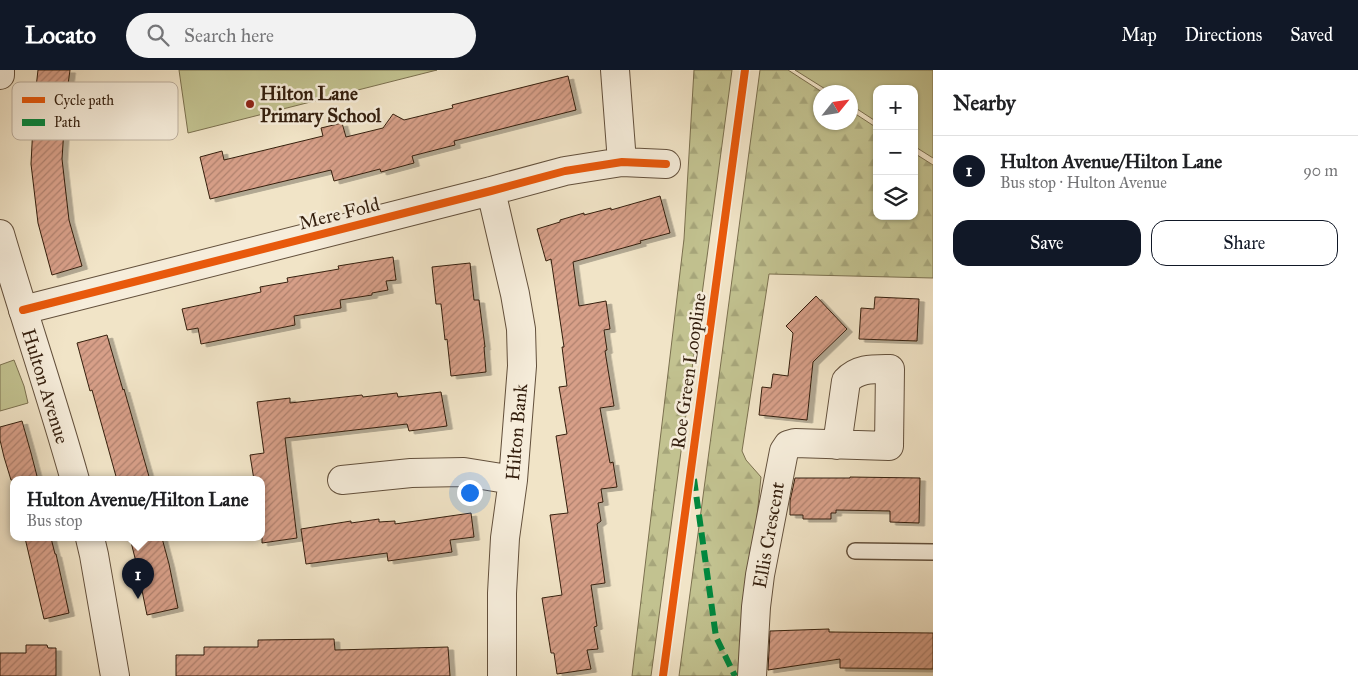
<!DOCTYPE html>
<html lang="en">
<head>
<meta charset="utf-8">
<style>
  :root { --surface:#fff; --page:#f2f2f2; --text:#202124; --muted:#757577; --line:#e0e0e0; --accent:#111827 }
  body { margin:0; font-family:"IM FELL Great Primer",serif; background:var(--page); color:var(--text) }
  .controls { position:absolute; right:15px; top:15px; display:grid; overflow:hidden; border-radius:10px; box-shadow:0 1px 4px #0004 }
  .controls button { width:45px; height:45px; display:grid; place-items:center; padding:0; border:0; border-bottom:1px solid var(--line); background:var(--surface); color:var(--text); font:25px sans-serif }
  .compass { position:absolute; left:813px; top:15px; width:45px; height:45px; border-radius:50%; background:var(--surface); box-shadow:0 1px 4px #0004; rotate:60deg }
  .you { position:absolute; left:469px; top:422px; width:18px; height:18px; margin:-12px; border:4px solid #fff; border-radius:50%; background:#1a73e8; box-shadow:0 0 0 8px #1a73e833 }
  .badge { display:grid; place-items:center; width:32px; height:32px; border-radius:50%; background:var(--accent); color:#fff; font-size:16px; font-weight:700 }
  .pin { position:absolute; translate:-50% -41px; filter:drop-shadow(0 1px 2px #0008) }
  .pin::after { content:''; position:absolute; top:26px; width:18px; height:15px; background:inherit; clip-path:polygon(0 0,100% 0,50% 100%) }
  .popup { position:absolute; left:10px; top:406px; width:255px; height:65px; box-sizing:border-box; display:grid; place-content:center; border-radius:10px; background:var(--surface); filter:drop-shadow(0 1px 4px #0005); font-size:16px; white-space:nowrap; color:var(--muted) }
  .popup b { font-size:19px; color:var(--text) }
  .popup::after { content:''; position:absolute; left:50%; top:100%; margin-left:-10px; border:10px solid transparent; border-top-color:var(--surface) }
  .list { margin:0; padding:0; list-style:none }
  h2 { display:flex; justify-content:space-between; align-items:center; height:65px; margin:0; padding:0 20px; font-size:21px }
  h2 small { font-size:16px; font-weight:400; color:var(--muted) }
  .list li { display:grid; grid-template-columns:32px 1fr auto; gap:15px; align-items:center; box-sizing:border-box; height:70px; padding:0 20px; border-top:1px solid var(--line) }
  .list b { display:block; font-size:19px; white-space:nowrap }
  .list p { margin:0; font-size:16px; white-space:nowrap; color:var(--muted) }
  .list em { font-size:16px; font-style:normal; color:var(--muted) }
  .actions { display:flex; gap:10px; padding:15px 20px }
  .actions a { flex:1; padding:11px 0; border:1px solid var(--accent); border-radius:15px; text-align:center; font-size:18px; color:var(--accent) }
  .actions .main { background:var(--accent); color:#fff }
  .icon { flex:none; width:28px; height:28px; fill:none; stroke:currentColor; stroke-width:2; stroke-linecap:round; stroke-linejoin:round }
  .map { position:relative; flex:none; width:933px; height:606px; overflow:hidden }
  header { display:flex; align-items:center; gap:30px; box-sizing:border-box; height:70px; padding:0 25px; background:var(--accent); color:#fff }
  header strong { font-size:24px }
  nav { display:flex; gap:28px; margin-inline-start:auto; font-size:18px }
  .search { width:350px; height:45px; background:var(--page); display:flex; align-items:center; gap:12px; box-sizing:border-box; padding:0 18px; border-radius:28px; color:var(--muted); font-size:19px }
  main { display:flex }
  aside { flex:1; background:var(--surface) }
  .map>svg:first-child { display:block }
  .green { fill:#c2c290; stroke:#7b704f }
  .forest { fill:url(#forest-firs); stroke:#7b704f }
  .building { fill:url(#building-hatch); stroke:#341f0e; filter:url(#shadow) }
  .lines { fill:none; stroke-linecap:round; stroke-linejoin:round }
  .service-casing { stroke:#63503c; stroke-width:18 }
  .minor-casing { stroke:#63503c; stroke-width:30 }
  .tertiary-casing { stroke:#63503c; stroke-width:30 }
  .service { stroke:#f6eddb; stroke-width:15 }
  .minor { stroke:#f6eddb; stroke-width:28 }
  .tertiary { stroke:#f6eddb; stroke-width:28 }
  .quiet { stroke:#00873e; stroke-width:6; stroke-dasharray:12 6; stroke-linecap:butt }
  .cycleway-casing { stroke:#f6eddb; stroke-width:11 }
  .cycleway { stroke:#e8590c; stroke-width:8 }
  .poi-dot { fill:#8f2418; stroke:#f6eddb; stroke-width:2 }
  .labels { text-anchor:middle; stroke-width:5; stroke-linejoin:round; paint-order:stroke }
  .poi-label { font-size:19px; font-weight:bold; fill:#341f0e; stroke:#f6eddb; text-anchor:start }
  .street-label { font-size:19px; fill:#341f0e; stroke:#f6eddb }
  .key { fill:#f6eddb; stroke:#bcaf9e; stroke-width:1 }
  .key-label { font-size:14px; fill:#341f0e }
</style>
</head>
<body>
<header>
<strong>Locato</strong>
<div class="search"><svg class="icon" aria-label="search" viewBox="0 0 24 24"><circle cx="10" cy="10" r="6"/><path d="M15 15l6 6"/></svg>Search here</div>
<nav><a>Map</a><a>Directions</a><a>Saved</a></nav>
</header>
<main>
<div class="map">
<svg width="933" height="606" viewBox="0 0 933 606">
  <defs>
    <pattern id="forest-firs" width="22" height="20" patternUnits="userSpaceOnUse" patternTransform="scale(1.25)"><rect width="22" height="20" fill="#c2c290"/><path d="M5 1l3.5 6h-7zM16 11l3.5 6h-7z" fill="#a7a67b"/></pattern>
    <pattern id="building-hatch" width="6" height="6" patternUnits="userSpaceOnUse" patternTransform="scale(1.25)"><rect width="6" height="6" fill="#d79f88"/><path d="M-1 1l2-2M0 6l6-6M5 7l2-2" fill="none" stroke="#af816e"/></pattern>
    <filter id="shadow"><feDropShadow dx="5.5" dy="3" stdDeviation="0" flood-color="#0004"/></filter>
  </defs>
  <rect width="100%" height="100%" fill="#f1e4c7"/>
  <filter id="stains"><feTurbulence type="fractalNoise" baseFrequency=".004" numOctaves="4"/><feColorMatrix values="0 0 0 0 .2 0 0 0 0 .09 0 0 0 0 .02 0 0 0 .5 -.17"/></filter>
  <radialGradient id="worn" r=".72"><stop offset=".6" stop-color="#630" stop-opacity="0"/><stop offset="1" stop-color="#630" stop-opacity=".3"/></radialGradient>
  <path class="green" d="M 179,0 L 437,0 L 188,63 Z
    M 795,0 L 933,0 L 933,88 L 914,76 L 914,19 L 877,19 L 877,52 L 851,35 L 851,22 L 830,22 Z
    M 14,290 L 24,316 L 28,333 L 0,341 L 0,295 Z"/>
  <path class="forest" d="M 694,0 L 732,0 L 651,606 L 632,606 L 684,169 Z
    M 760,0 L 788,0 L 822,22 L 821,22 L 821,52 L 851,52 L 851,41 L 877,58 L 877,146 L 914,146 L 914,83 L 933,95 L 933,208 L 769,204 L 742,381 L 746,390 L 761,407 L 741,606 L 679,606 Z"/>
  <path class="building" d="M 38,0 L 70,0 L 66,29 L 62,89 L 69,150 L 82,196 L 52,205 L 38,153 L 31,94 L 34,35 Z
    M 568,6 L 576,40 L 454,71 L 455,75 L 412,86 L 414,93 L 381,102 L 380,99 L 334,111 L 331,100 L 210,129 L 200,87 L 222,81 L 224,90 L 323,66 L 321,58 L 342,53 L 346,67 L 383,58 L 393,44 L 404,50 L 453,38 L 452,35 Z
    M 660,126 L 670,163 L 640,171 L 641,173 L 573,192 L 579,236 L 606,231 L 610,259 L 604,260 L 607,280 L 605,281 L 614,336 L 600,338 L 610,393 L 613,392 L 617,417 L 601,419 L 603,432 L 598,433 L 601,451 L 597,454 L 605,513 L 591,515 L 597,556 L 594,557 L 598,579 L 587,580 L 591,599 L 557,604 L 554,583 L 551,583 L 542,528 L 562,525 L 550,445 L 568,443 L 556,366 L 567,364 L 559,317 L 567,316 L 562,277 L 564,277 L 551,189 L 546,191 L 537,159 L 560,152 L 560,150 L 584,143 L 584,145 L 611,138 L 611,140 Z
    M 393,187 L 396,210 L 386,211 L 388,220 L 372,223 L 372,225 L 340,230 L 341,238 L 294,246 L 295,255 L 201,274 L 198,258 L 187,260 L 182,239 L 261,222 L 260,217 L 288,212 L 287,208 L 339,199 L 338,196 Z
    M 470,193 L 474,230 L 479,230 L 485,277 L 484,277 L 486,302 L 451,306 L 447,269 L 445,270 L 441,234 L 436,234 L 432,197 Z
    M 816,226 L 847,259 L 813,292 L 807,350 L 759,345 L 762,317 L 771,318 L 773,304 L 788,306 L 793,263 L 786,256 Z
    M 875,227 L 919,229 L 917,271 L 859,269 L 861,238 L 874,239 Z
    M 107,265 L 123,320 L 124,319 L 150,410 L 117,410 L 92,320 L 90,321 L 77,273 Z
    M 441,322 L 447,356 L 409,361 L 407,354 L 285,368 L 297,468 L 262,473 L 262,410 L 254,410 L 250,385 L 264,383 L 257,332 L 290,328 L 290,333 L 362,325 L 363,327 L 397,323 L 398,327 Z
    M 22,351 L 31,383 L 38,410 L 11,410 L 4,387 L 0,370 L 0,357 Z
    M 850,407 L 920,408 L 919,453 L 890,452 L 890,441 L 836,440 L 836,443 L 831,443 L 831,449 L 803,449 L 803,445 L 790,445 L 790,431 L 795,408 L 850,408 Z
    M 471,443 L 474,467 L 450,470 L 452,482 L 388,491 L 387,483 L 306,494 L 301,459 L 351,451 L 351,453 L 379,449 L 379,452 L 395,451 L 395,454 Z
    M 25,468 L 51,468 L 55,484 L 56,484 L 69,543 L 44,549 Z
    M 130,468 L 162,468 L 169,494 L 178,538 L 147,545 L 137,496 Z
    M 829,559 L 829,562 L 933,563 L 933,599 L 840,598 L 840,589 L 768,600 L 770,561 Z
    M 334,569 L 335,580 L 448,577 L 450,606 L 176,606 L 176,585 L 204,585 L 204,577 L 258,577 L 258,570 Z
    M 26,575 L 47,575 L 48,578 L 56,578 L 56,606 L 0,606 L 0,583 L 26,583 Z"/>
  <g class="lines">
    <g class="service-casing">
      <path id="service" d="M 855,481 L 933,482"/>
    </g>
    <g class="minor-casing">
      <path id="minor" d="M 615,0 L 622,92
        M 491,121 L 515,224 L 521,259 L 522,296 L 513,410 L 505,468 L 502,523 L 502,606
        M 23,240 L 491,121 L 565,101 L 622,92 L 666,94
        M 342,410 L 411,403 L 464,402 L 513,410
        M 752,606 L 756,537 L 760,505 L 784,381 L 788,375 L 795,373 L 889,376 L 890,299 C 873,299 858,298 846,311 L 837,375"/>
    </g>
    <g class="tertiary-casing">
      <path id="tertiary" d="M 0,5 L 0,0
        M 0,164 C 24,246 52,328 75,410
        M 90,468 L 94,485 L 115,606"/>
    </g>
    <use href="#service" class="service"/>
    <use href="#minor" class="minor"/>
    <use href="#tertiary" class="tertiary"/>
    <path class="quiet" d="M 694,409 L 716,567 L 735,606"/>
    <g class="cycleway-casing">
      <path id="cycleway" d="M 23,240 L 491,121 L 565,101 L 622,92 L 666,94
        M 663,606 L 745,0"/>
    </g>
    <use href="#cycleway" class="cycleway"/>
  </g>
  <circle class="poi-dot" cx="250" cy="34" r="5"/>
  <g class="labels">
    <g class="poi-label">
      <text x="260" y="30">Hilton Lane<tspan x="260" dy="22">Primary School</tspan></text>
    </g>
    <g class="street-label">
      <text transform="translate(339 143) rotate(-14)" y="7">Mere Fold</text>
      <text transform="translate(688 301) rotate(-82)" y="7">Roe Green Loopline</text>
      <text transform="translate(46 316) rotate(73)" y="7">Hulton Avenue</text>
      <text transform="translate(516 362) rotate(-85)" y="7">Hilton Bank</text>
      <text transform="translate(768 465) rotate(-80)" y="7">Ellis Crescent</text>
    </g>
  </g>
  <rect x="12" y="12" width="166" height="58" rx="8" class="key"/>
  <rect x="22" y="27" width="23" height="6" fill="#e8590c"/>
  <rect x="22" y="49" width="23" height="7" fill="#00873e"/>
  <g class="key-label">
    <text x="54" y="35">Cycle path</text>
    <text x="54" y="57">Path</text>
  </g>
  <rect width="100%" height="100%" filter="url(#stains)"/>
  <rect width="100%" height="100%" fill="url(#worn)"/>
</svg>
<div class="controls">
<button>+</button>
<button>−</button>
<button><svg class="icon" aria-label="layers" viewBox="0 0 24 24"><path d="M12 4l9 5-9 5-9-5zM3 14l9 5 9-5"/></svg></button>
</div>
<svg class="compass" viewBox="-18 -18 36 36"><path d="M0-13l5 13h-10z" fill="#e53935"/><path d="M0 13l5-13h-10z" fill="#757577"/></svg>
<div class="you"></div>
<div class="pin badge" style="left:138px;top:529px">1</div>
<div class="popup"><b>Hulton Avenue/Hilton Lane</b>Bus stop</div>
</div>
<aside>
<h2>Nearby<small></small></h2>
<ul class="list">
<li><span class="badge">1</span><div><b>Hulton Avenue/Hilton Lane</b><p>Bus stop · Hulton Avenue</p></div><em>90 m</em></li>
</ul>
<div class="actions"><a class="main">Save</a><a>Share</a></div>
</aside>
</main>
</body>
</html>
